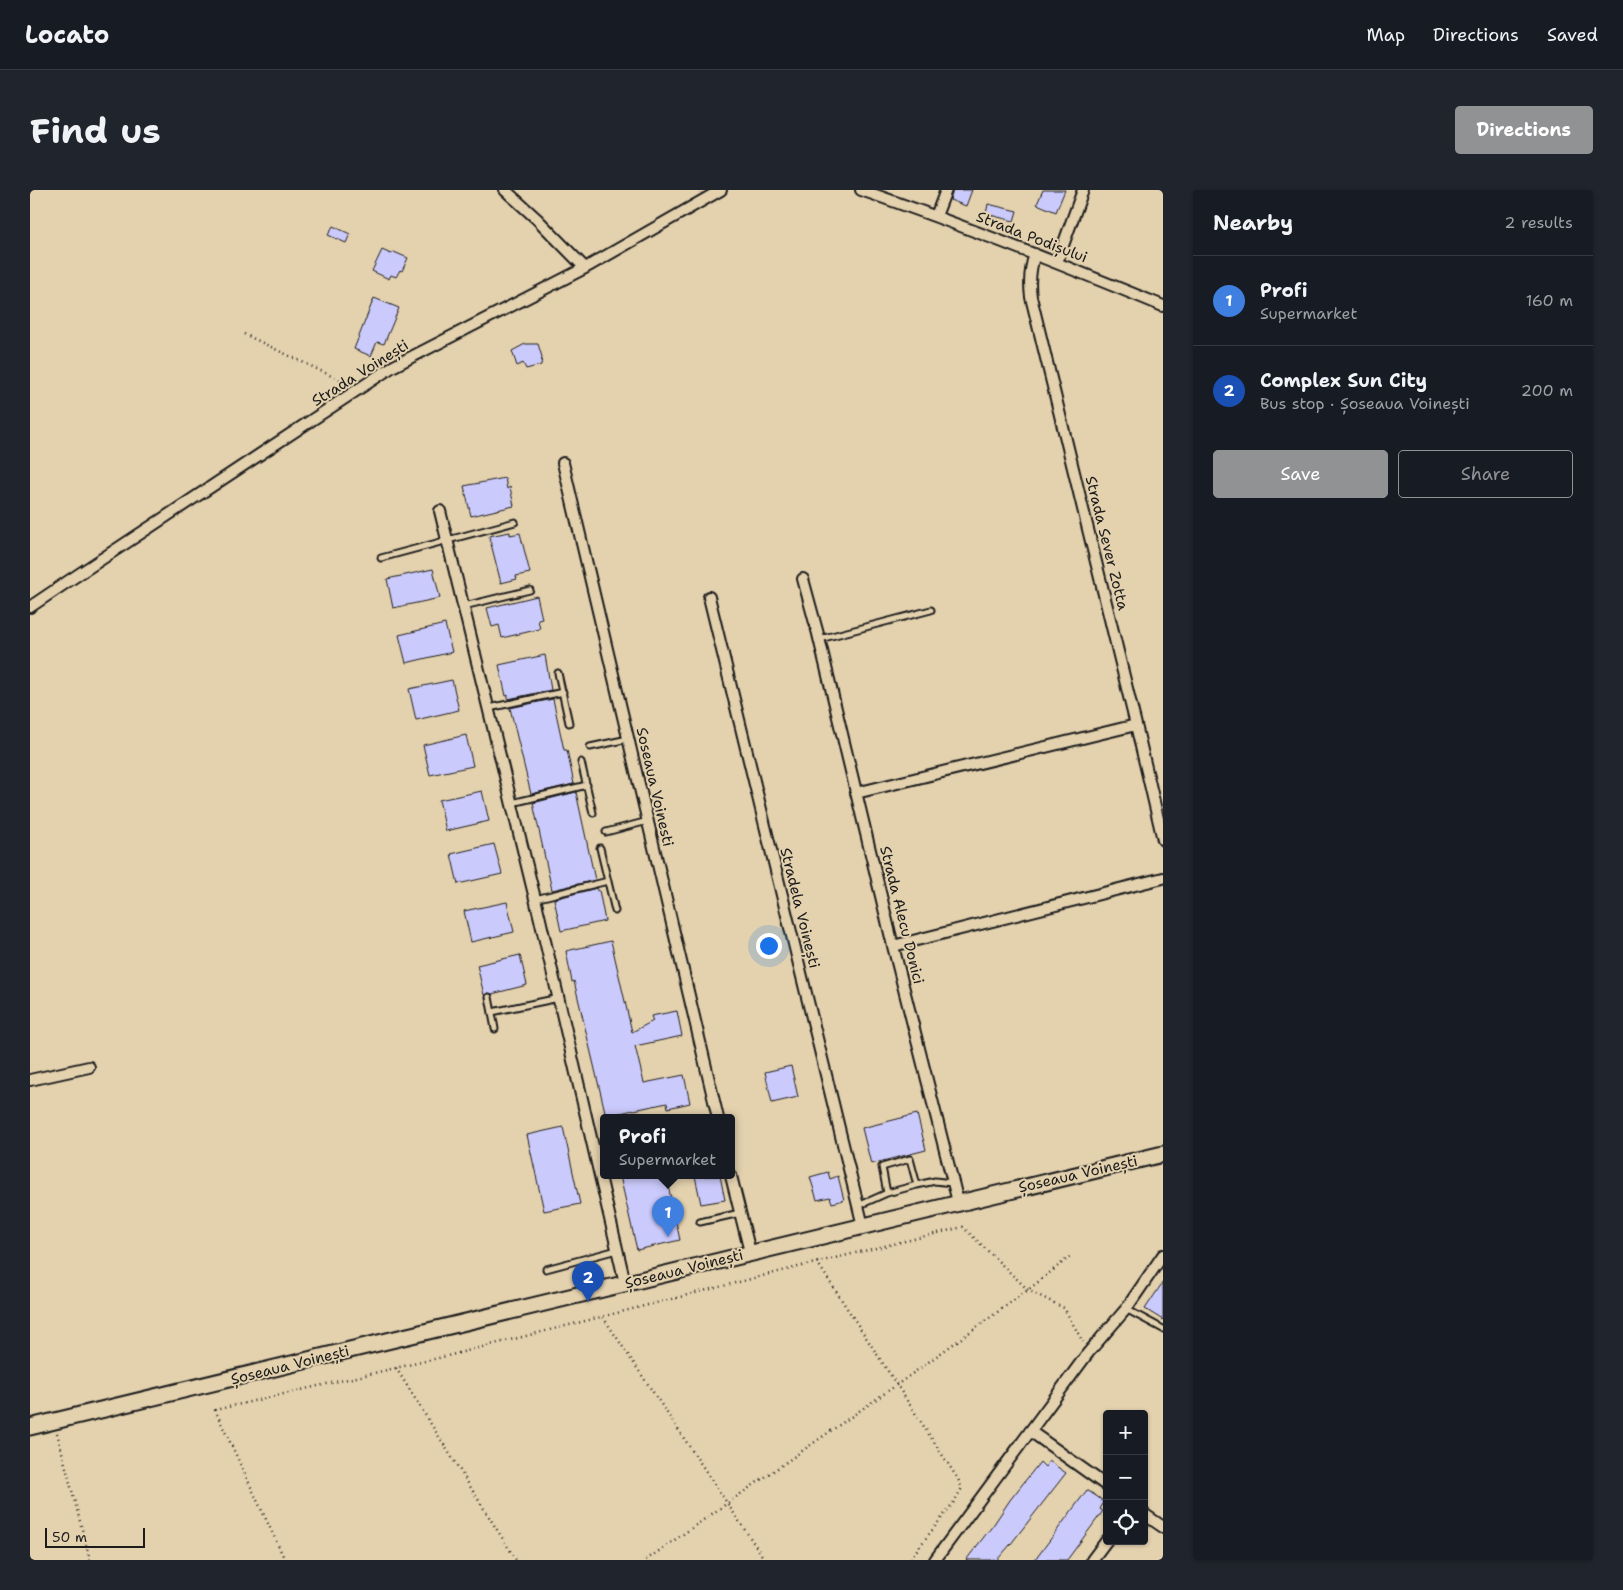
<!DOCTYPE html>
<html lang="en">
<head>
<meta charset="utf-8">
<style>
  :root { --surface:#171b24; --page:#20242c; --text:#f1f3f6; --muted:#9ea1a6; --line:#363941; --accent:#919294 }
  body { margin:0; font-family:"Shantell Sans",sans-serif; background:var(--page); color:var(--text) }
  .controls { position:absolute; right:15px; bottom:15px; display:grid; overflow:hidden; border-radius:5px; box-shadow:0 1px 4px #0004 }
  .controls button { width:45px; height:45px; display:grid; place-items:center; padding:0; border:0; border-bottom:1px solid var(--line); background:var(--surface); color:var(--text); font:25px sans-serif }
  .scale { position:absolute; left:15px; bottom:12px; width:100px; box-sizing:border-box; padding-left:5px; border:2px solid #1c1c1c; border-top:0; font-size:14px; line-height:18px; white-space:nowrap; color:#1c1c1c; -webkit-text-stroke:4px #e4d2af; paint-order:stroke }
  .you { position:absolute; left:738px; top:755px; width:18px; height:18px; margin:-12px; border:4px solid #fff; border-radius:50%; background:#1a73e8; box-shadow:0 0 0 8px #1a73e833 }
  .badge { display:grid; place-items:center; width:32px; height:32px; border-radius:50%; background:var(--accent); color:#fff; font-size:16px; font-weight:700 }
  .pin { position:absolute; translate:-50% -41px; filter:drop-shadow(0 1px 2px #0008) }
  .pin::after { content:''; position:absolute; top:26px; width:18px; height:15px; background:inherit; clip-path:polygon(0 0,100% 0,50% 100%) }
  .popup { position:absolute; left:570px; top:924px; width:135px; height:65px; box-sizing:border-box; display:grid; place-content:center; border-radius:5px; background:var(--surface); filter:drop-shadow(0 1px 4px #0005); font-size:16px; white-space:nowrap; color:var(--muted) }
  .popup b { font-size:19px; color:var(--text) }
  .popup::after { content:''; position:absolute; left:50%; top:100%; margin-left:-10px; border:10px solid transparent; border-top-color:var(--surface) }
  .list { margin:0; padding:0; list-style:none }
  h2 { display:flex; justify-content:space-between; align-items:center; height:65px; margin:0; padding:0 20px; font-size:21px }
  h2 small { font-size:16px; font-weight:400; color:var(--muted) }
  .list li { display:grid; grid-template-columns:32px 1fr auto; gap:15px; align-items:center; box-sizing:border-box; height:90px; padding:0 20px; border-top:1px solid var(--line) }
  .list b { display:block; font-size:19px; white-space:nowrap }
  .list p { margin:0; font-size:16px; white-space:nowrap; color:var(--muted) }
  .list em { font-size:16px; font-style:normal; color:var(--muted) }
  .actions { display:flex; gap:10px; padding:15px 20px }
  .actions a { flex:1; padding:11px 0; border:1px solid var(--accent); border-radius:5px; text-align:center; font-size:18px; color:var(--accent) }
  .actions .main { background:var(--accent); color:#fff }
  .icon { flex:none; width:28px; height:28px; fill:none; stroke:currentColor; stroke-width:2; stroke-linecap:round; stroke-linejoin:round }
  .map { position:relative; flex:none; width:1133px; height:1370px; overflow:hidden; border-radius:5px }
  header { display:flex; align-items:center; gap:30px; box-sizing:border-box; height:70px; padding:0 25px; background:var(--surface); border-bottom:1px solid var(--line) }
  header strong { font-size:24px }
  nav { display:flex; gap:28px; margin-inline-start:auto; font-size:18px }
  .intro { display:flex; align-items:center; justify-content:space-between; box-sizing:border-box; height:120px; padding:0 30px }
  h1 { margin:0; font-size:35px }
  .button { padding:12px 22px; border-radius:5px; background:var(--accent); color:#fff; font-size:18px; font-weight:700 }
  main { display:flex; gap:30px; padding:0 30px }
  aside { flex:1; background:var(--surface); border-radius:5px; box-shadow:0 1px 4px #0004 }
  .map>svg:first-child { display:block }
  .building { fill:#cbcafc; stroke:#1c1c1c }
  .lines { fill:none; stroke-linecap:round; stroke-linejoin:round }
  .lane-casing { stroke:#1c1c1c; stroke-width:9 }
  .street-casing { stroke:#1c1c1c; stroke-width:14 }
  .secondary-casing { stroke:#1c1c1c; stroke-width:19 }
  .path { stroke:#1c1c1c; stroke-width:2.5; stroke-dasharray:1 4; stroke-linecap:butt }
  .lane { stroke:#e4d2af; stroke-width:5 }
  .street { stroke:#e4d2af; stroke-width:10 }
  .secondary { stroke:#e4d2af; stroke-width:15 }
  .labels { text-anchor:middle; stroke-width:4; stroke-linejoin:round; paint-order:stroke }
  .street-label { font-size:15px; fill:#1c1c1c; stroke:#e4d2af }
</style>
</head>
<body>
<header>
<strong>Locato</strong>
<nav><a>Map</a><a>Directions</a><a>Saved</a></nav>
</header>
<div class="intro"><h1>Find us</h1><a class="button">Directions</a></div>
<main>
<div class="map">
<svg width="1133" height="1370" viewBox="0 0 1133 1370">
  <rect width="100%" height="100%" fill="#e4d2af"/>
  <filter id="ink" filterUnits="userSpaceOnUse"><feTurbulence type="fractalNoise" baseFrequency=".02" numOctaves="2"/><feDisplacementMap in="SourceGraphic" scale="10" xChannelSelector="R" yChannelSelector="G"/><feConvolveMatrix kernelMatrix="1 2 1 2 8 2 1 2 1" color-interpolation-filters="sRGB"/></filter>
  <g filter="url(#ink)">
    <path class="building" d="M 923,0 L 942,0 L 936,16 L 920,10 Z
      M 1013,0 L 1035,0 L 1026,22 L 1007,14 Z
      M 958,14 L 987,21 L 984,31 L 956,24 Z
      M 303,36 L 320,44 L 316,53 L 298,45 Z
      M 352,60 L 361,64 L 364,62 L 378,68 L 372,81 L 370,80 L 366,87 L 361,85 L 359,89 L 342,81 Z
      M 344,108 L 369,118 L 354,154 L 347,152 L 341,166 L 324,159 Z
      M 495,154 L 508,154 L 512,167 L 511,175 L 496,179 L 493,173 L 487,176 L 482,161 Z
      M 475,288 L 477,299 L 480,297 L 484,316 L 441,326 L 434,296 Z
      M 480,342 L 480,345 L 490,343 L 500,383 L 486,386 L 487,389 L 471,393 L 459,346 Z
      M 403,379 L 410,408 L 363,418 L 357,389 Z
      M 507,406 L 512,429 L 508,430 L 510,439 L 472,448 L 469,435 L 462,437 L 457,418 Z
      M 415,434 L 422,462 L 376,473 L 369,445 Z
      M 515,465 L 521,500 L 478,509 L 478,505 L 476,506 L 469,475 Z
      M 422,490 L 429,520 L 386,530 L 379,499 Z
      M 523,509 L 534,560 L 537,560 L 544,594 L 501,604 L 480,518 Z
      M 436,545 L 443,576 L 400,585 L 393,555 Z
      M 452,601 L 459,631 L 416,641 L 409,610 Z
      M 546,602 L 565,690 L 522,700 L 503,613 Z
      M 464,654 L 472,684 L 428,694 L 421,664 Z
      M 567,698 L 567,701 L 569,700 L 575,731 L 531,741 L 524,709 Z
      M 477,712 L 484,742 L 441,752 L 434,721 Z
      M 581,751 L 602,842 L 623,831 L 621,826 L 647,821 L 652,846 L 605,856 L 614,893 L 654,885 L 660,913 L 638,918 L 637,913 L 576,926 L 544,791 L 542,792 L 536,761 Z
      M 490,765 L 497,795 L 462,804 L 458,803 L 454,805 L 447,775 Z
      M 761,876 L 768,907 L 742,913 L 735,882 Z
      M 887,924 L 896,960 L 841,974 L 832,938 Z
      M 533,937 L 550,1014 L 514,1021 L 497,945 Z
      M 798,982 L 800,989 L 808,986 L 814,1010 L 802,1013 L 800,1007 L 787,1010 L 780,987 Z
      M 590,986 L 636,986 L 650,1050 L 607,1060 Z
      M 665,986 L 690,986 L 695,1010 L 671,1014 Z
      M 1133,1092 L 1133,1130 L 1115,1119 Z
      M 1019,1271 L 1036,1283 L 980,1355 L 967,1370 L 936,1370 L 964,1334 L 980,1310 L 1010,1272 L 1015,1277 Z
      M 1057,1300 L 1072,1310 L 1073,1314 L 1070,1319 L 1073,1321 L 1037,1370 L 1005,1370 Z"/>
    <g class="lines">
      <g class="lane-casing">
        <path id="lane" d="M 351,368 L 485,332
          M 434,416 L 500,400
          M 790,449 L 901,420
          M 528,483 L 539,533
          M 459,518 L 533,502
          M 560,557 L 598,549
          M 551,572 L 563,623
          M 482,613 L 557,595
          M 576,642 L 618,631
          M 570,658 L 585,721
          M 505,709 L 578,691
          M 459,807 L 465,839
          M 462,822 L 529,808
          M 857,1003 L 852,977 L 880,969 L 887,995
          M 828,1016 L 857,1003 L 887,995 L 905,991 L 922,993
          M 670,1032 L 710,1023
          M 516,1079 L 587,1060
          M 1096,1119 L 1133,1139"/>
      </g>
      <g class="street-casing">
        <path id="street" d="M 475,0 L 507,29 L 555,78
          M 831,0 C 933,35 1033,75 1133,116
          M 906,26 L 916,0
          M 1005,64 C 1000,78 999,92 1001,107 L 1106,535 L 1133,650
          M 1027,72 L 1053,0
          M 533,273 L 688,928
          M 410,321 L 509,725 L 595,1093
          M 773,389 L 788,444 L 863,756 L 928,1012
          M 679,407 L 833,1036
          M 0,417 L 37,392 L 362,177 L 555,78 L 691,0
          M 826,603 L 1106,535
          M 863,756 L 1133,688
          M 0,890 L 59,877
          M 701,986 L 720,1062
          M 1000,1241 L 1077,1296
          M 1114,1324 L 1133,1337
          M 905,1370 L 1058,1163 L 1096,1119 L 1133,1065
          M 1062,1370 L 1077,1350"/>
      </g>
      <g class="secondary-casing">
        <path id="secondary" d="M 0,1237 L 1133,964"/>
      </g>
      <path class="path" d="M 214,144 L 316,193
        M 787,1072 L 928,1289 L 932,1298 L 924,1312 L 879,1370
        M 573,1127 L 735,1370
        M 366,1178 L 486,1370
        M 27,1243 L 60,1370
        M 255,1370 L 185,1220 L 417,1166 L 768,1077 L 933,1037 L 998,1100 L 1034,1118 L 1053,1152
        M 616,1370 L 868,1194 L 998,1100 L 1042,1065"/>
      <use href="#lane" class="lane"/>
      <use href="#street" class="street"/>
      <use href="#secondary" class="secondary"/>
    </g>
  </g>
  <g class="labels">
    <g class="street-label">
      <text transform="translate(1002 47) rotate(21)" y="5">Strada Podișului</text>
      <text transform="translate(330 183) rotate(-32)" y="5">Strada Voinești</text>
      <text transform="translate(1077 353) rotate(76)" y="5">Strada Sever Zotta</text>
      <text transform="translate(625 597) rotate(77)" y="5">Soseaua Voinesti</text>
      <text transform="translate(770 718) rotate(76)" y="5">Stradela Voinești</text>
      <text transform="translate(872 725) rotate(76)" y="5">Strada Alecu Donici</text>
      <text transform="translate(1048 984) rotate(-13)" y="5">Șoseaua Voinești</text>
      <text transform="translate(654 1079) rotate(-14)" y="5">Șoseaua Voinești</text>
      <text transform="translate(260 1175) rotate(-14)" y="5">Șoseaua Voinești</text>
    </g>
  </g>
</svg>
<div class="controls">
<button>+</button>
<button>−</button>
<button><svg class="icon" aria-label="locate" viewBox="0 0 24 24"><circle cx="12" cy="12" r="6"/><path d="M12 2v4M12 18v4M2 12h4M18 12h4"/></svg></button>
</div>
<div class="scale">50 m</div>
<div class="you"></div>
<div class="pin badge" style="left:638px;top:1047px;background:#3f7fe0">1</div>
<div class="popup"><b>Profi</b>Supermarket</div>
<div class="pin badge" style="left:558px;top:1112px;background:#1a4fb4">2</div>
</div>
<aside>
<h2>Nearby<small>2 results</small></h2>
<ul class="list">
<li><span class="badge" style="background:#3f7fe0">1</span><div><b>Profi</b><p>Supermarket</p></div><em>160 m</em></li>
<li><span class="badge" style="background:#1a4fb4">2</span><div><b>Complex Sun City</b><p>Bus stop · Șoseaua Voinești</p></div><em>200 m</em></li>
</ul>
<div class="actions"><a class="main">Save</a><a>Share</a></div>
</aside>
</main>
</body>
</html>
